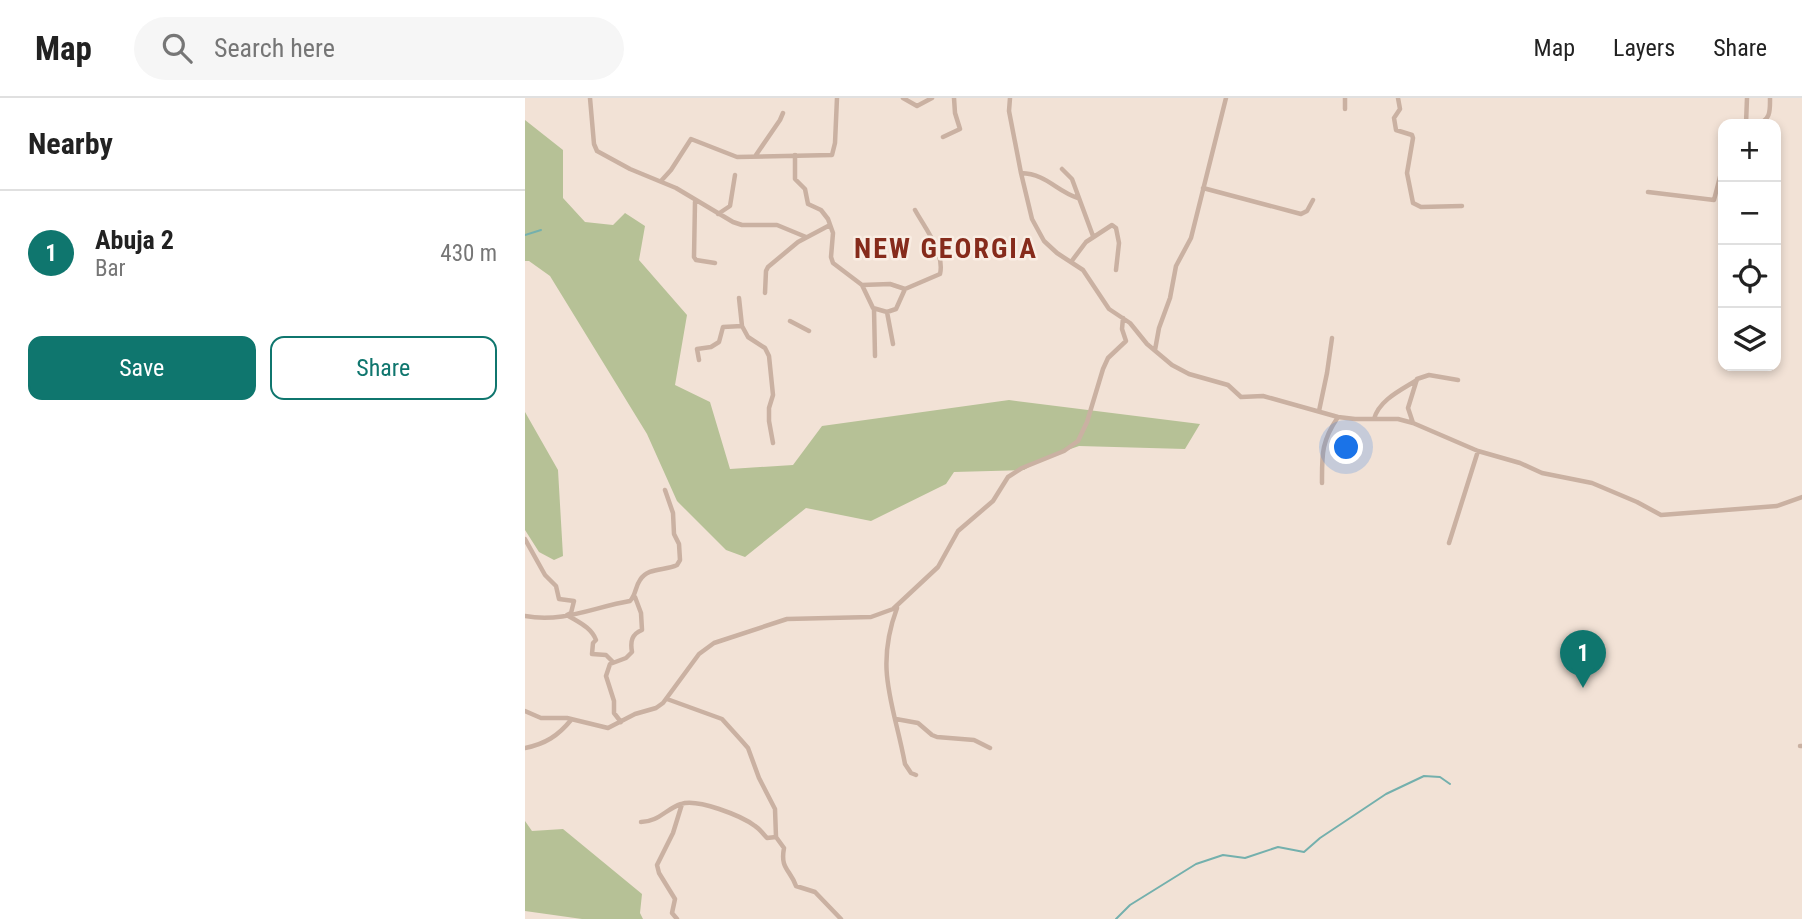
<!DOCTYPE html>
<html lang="en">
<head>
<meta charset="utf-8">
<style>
  :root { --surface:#fff; --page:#f6f6f6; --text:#222; --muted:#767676; --line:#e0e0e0; --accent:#0f766e }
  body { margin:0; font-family:"Roboto Condensed",sans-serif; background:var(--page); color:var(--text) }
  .controls { position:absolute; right:21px; top:21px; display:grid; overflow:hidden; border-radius:14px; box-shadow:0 4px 10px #0003 }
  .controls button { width:63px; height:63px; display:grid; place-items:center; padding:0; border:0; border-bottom:2px solid var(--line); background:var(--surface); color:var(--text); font:35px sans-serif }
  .you { position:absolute; left:822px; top:350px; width:24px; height:24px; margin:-18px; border:5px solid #fff; border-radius:50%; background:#1a73e8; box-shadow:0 0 0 10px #1a73e833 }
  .badge { display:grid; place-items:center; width:46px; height:46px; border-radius:50%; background:var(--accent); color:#fff; font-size:23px; font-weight:700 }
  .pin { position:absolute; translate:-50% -58px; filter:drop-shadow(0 2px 4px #0008) }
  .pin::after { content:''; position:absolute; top:37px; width:24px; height:21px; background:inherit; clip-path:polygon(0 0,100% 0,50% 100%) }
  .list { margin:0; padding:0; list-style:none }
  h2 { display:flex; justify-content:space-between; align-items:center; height:91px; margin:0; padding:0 28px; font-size:30px }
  h2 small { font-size:23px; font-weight:400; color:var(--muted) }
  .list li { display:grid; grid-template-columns:46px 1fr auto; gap:21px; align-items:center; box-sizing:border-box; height:126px; padding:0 28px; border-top:2px solid var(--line) }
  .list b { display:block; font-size:26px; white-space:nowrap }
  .list p { margin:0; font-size:23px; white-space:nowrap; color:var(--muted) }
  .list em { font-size:23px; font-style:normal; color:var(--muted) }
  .actions { display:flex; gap:14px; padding:21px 28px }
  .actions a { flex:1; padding:16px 0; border:2px solid var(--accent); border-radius:14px; text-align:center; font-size:24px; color:var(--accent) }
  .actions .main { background:var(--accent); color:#fff }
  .icon { flex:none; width:38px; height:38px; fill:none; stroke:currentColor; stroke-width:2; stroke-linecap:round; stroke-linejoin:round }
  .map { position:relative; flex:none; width:1277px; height:821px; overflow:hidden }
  header { display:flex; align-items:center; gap:42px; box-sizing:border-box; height:98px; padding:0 35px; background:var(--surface); border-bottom:2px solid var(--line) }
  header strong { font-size:33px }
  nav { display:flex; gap:38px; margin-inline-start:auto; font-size:24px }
  .search { width:490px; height:63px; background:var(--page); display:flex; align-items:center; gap:18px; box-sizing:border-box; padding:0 24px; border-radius:38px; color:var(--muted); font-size:26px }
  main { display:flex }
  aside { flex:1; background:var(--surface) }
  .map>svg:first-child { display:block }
  .green { fill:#b6c196 }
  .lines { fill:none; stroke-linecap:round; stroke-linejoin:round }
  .stream { stroke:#74b0ad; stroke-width:2 }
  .street { stroke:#cab1a2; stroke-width:4.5 }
  .labels { text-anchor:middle; stroke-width:5; stroke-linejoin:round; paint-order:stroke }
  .district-label { font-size:28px; font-weight:bold; letter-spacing:2px; fill:#862b1b; stroke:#f9ede3 }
</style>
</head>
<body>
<header>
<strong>Map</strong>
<div class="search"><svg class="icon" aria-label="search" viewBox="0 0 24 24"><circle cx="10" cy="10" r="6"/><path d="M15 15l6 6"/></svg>Search here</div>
<nav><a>Map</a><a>Layers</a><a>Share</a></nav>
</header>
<main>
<aside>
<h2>Nearby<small></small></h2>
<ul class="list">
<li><span class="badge">1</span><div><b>Abuja 2</b><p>Bar</p></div><em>430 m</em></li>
</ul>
<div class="actions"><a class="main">Save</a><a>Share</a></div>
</aside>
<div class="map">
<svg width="1277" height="821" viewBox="0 0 1277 821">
  <rect width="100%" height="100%" fill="#f2e2d6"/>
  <path class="green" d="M 0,22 L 38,52 L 38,100 L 60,124 L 88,127 L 100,115 L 120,128 L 114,162 L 162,217 L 150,287 L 185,304 L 205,371 L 268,367 L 297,328 L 484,302 L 675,326 L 660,351 L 554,348 L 517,361 L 499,372 L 429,374 L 421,386 L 346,423 L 281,410 L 220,459 L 201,452 L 152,403 L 122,336 L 25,178 L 4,163 L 0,163 Z
    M 0,314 L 33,372 L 38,458 L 29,462 L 14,454 L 0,432 Z
    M 0,723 L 7,733 L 38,731 L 117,796 L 115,815 L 118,821 L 57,821 L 0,813 Z"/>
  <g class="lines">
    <path class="stream" d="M 0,137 L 16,132
      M 591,821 L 605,807 L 671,766 L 698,757 L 720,760 L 753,749 L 779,754 L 795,740 L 861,696 L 899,678 L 915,679 L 925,686"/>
    <path class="street" d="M 65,0 L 69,46 L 72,53 L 105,71 L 151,90 L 208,124 L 217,127 L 252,127 L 281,139
      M 378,0 L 392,8 L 407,0
      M 485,0 L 484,13 L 496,75 L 507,121 L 519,143 L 532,155 L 558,172 L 584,211 L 605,225 L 622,246 L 647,267 L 664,276 L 703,287 L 716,299 L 738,298 L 813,319 L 830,321 L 873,321 L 888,325 L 953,353 L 995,365 L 1017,375 L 1067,385 L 1112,404 L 1136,417 L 1252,408 L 1277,399
      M 873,0 L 875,11 L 869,20 L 871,32 L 887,37 L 888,40 L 882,75 L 888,105 L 896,109 L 937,108
      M 820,11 L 820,0
      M 1221,26 L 1222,0
      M 1232,26 C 1246,22 1245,13 1245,0
      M 418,39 L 435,31 L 430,15 L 429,0
      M 231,57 L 255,22 L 258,15
      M 270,57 L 270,81 L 280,91 L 283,106 L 296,112 L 303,121 L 308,135 L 306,159 L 308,165 L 337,187 L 365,186 L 380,191 L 415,176 C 420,155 400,130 390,112
      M 537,71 L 547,81 L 568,138
      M 496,75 C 522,76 531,93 553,100
      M 136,83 L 146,72 L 166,41 L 212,59 L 307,57 L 310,45 L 312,0
      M 678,90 L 776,116 L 782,113 L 788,102
      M 1123,94 L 1189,102 L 1198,67 L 1196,51 L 1198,41
      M 170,104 L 169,159 L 171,162 L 190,165
      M 193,116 L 205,108 L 210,77
      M 546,164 L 561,144 L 587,127 L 591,130 L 594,145 L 591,172
      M 337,187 L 348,210 L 362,214 L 371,211 L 380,191
      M 240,195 L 241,173 L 243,169 L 273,144 L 305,127
      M 214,200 L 217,228
      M 349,211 L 350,258
      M 362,214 L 368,246
      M 265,223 L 284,233
      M 630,252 L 634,230 L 645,200 L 651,168 L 666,140 L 701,0
      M 174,262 L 172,251 L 186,249 L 194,244 L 198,229 L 217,228 L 223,239 L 240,250 L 244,258 L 248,297 L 244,310 L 244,323 L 248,345
      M 794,313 L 802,275 L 807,240
      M 849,321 C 854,302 876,292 892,282
      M 888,325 L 883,310 L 892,281 L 904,277 L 933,282
      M 797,385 C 797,357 796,344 813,319
      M 0,441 L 20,477 L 31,488 L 34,501 L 49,503 L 46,515 L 42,517 C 53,524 66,529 71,542 L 68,545 L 67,556 L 81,557 L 88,564
      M 924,445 L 953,353
      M 372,510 C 349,572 369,606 380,666 L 386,675 L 391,677
      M 0,518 C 38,525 69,509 105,503 C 111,497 110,489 115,482 C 123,469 140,473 152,467 L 155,462 L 154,446 L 149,436 L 148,415 L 140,392
      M 142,601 L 197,621 L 216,642 L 223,650 L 234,680 L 250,711 L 251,739 L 259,750 C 255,771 265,771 271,788 L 290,794 L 316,821
      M 0,613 L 16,620 L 42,620 L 83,630 L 110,616 L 131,610 L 138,605 L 174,556 L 189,545 L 262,521 L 346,519 L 368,511 L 413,469 L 433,433 L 468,403 L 483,379 L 497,370 L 539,353 L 553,343 L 562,324 L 578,271 L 583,260 L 601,243 L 597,231 L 598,220
      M 371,621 L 393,625 L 407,637 L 412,639 L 449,642 L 465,650
      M 96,624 L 89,615 L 89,603 L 81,578 L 85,566 L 101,560 L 107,554 C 105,543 107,536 117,532 L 116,515 L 110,499
      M 1275,648 L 1277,648
      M 0,650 C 20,646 33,638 46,622
      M 116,724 C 133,724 141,711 156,706 C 172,700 217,718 230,728 C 235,731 238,736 242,740 L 251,739
      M 152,821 L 147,815 L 150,801 L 134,775 L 132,767 L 148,735 L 157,706"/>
  </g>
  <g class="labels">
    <g class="district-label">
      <text x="421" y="160">NEW GEORGIA</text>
    </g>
  </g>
</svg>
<div class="controls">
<button>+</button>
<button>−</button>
<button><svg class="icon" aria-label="locate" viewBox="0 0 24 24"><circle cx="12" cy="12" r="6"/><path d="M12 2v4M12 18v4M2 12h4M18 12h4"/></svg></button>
<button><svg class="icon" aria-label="layers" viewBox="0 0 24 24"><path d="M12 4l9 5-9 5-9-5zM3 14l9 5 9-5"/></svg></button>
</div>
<div class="you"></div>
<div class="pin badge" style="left:1058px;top:590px">1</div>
</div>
</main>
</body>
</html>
